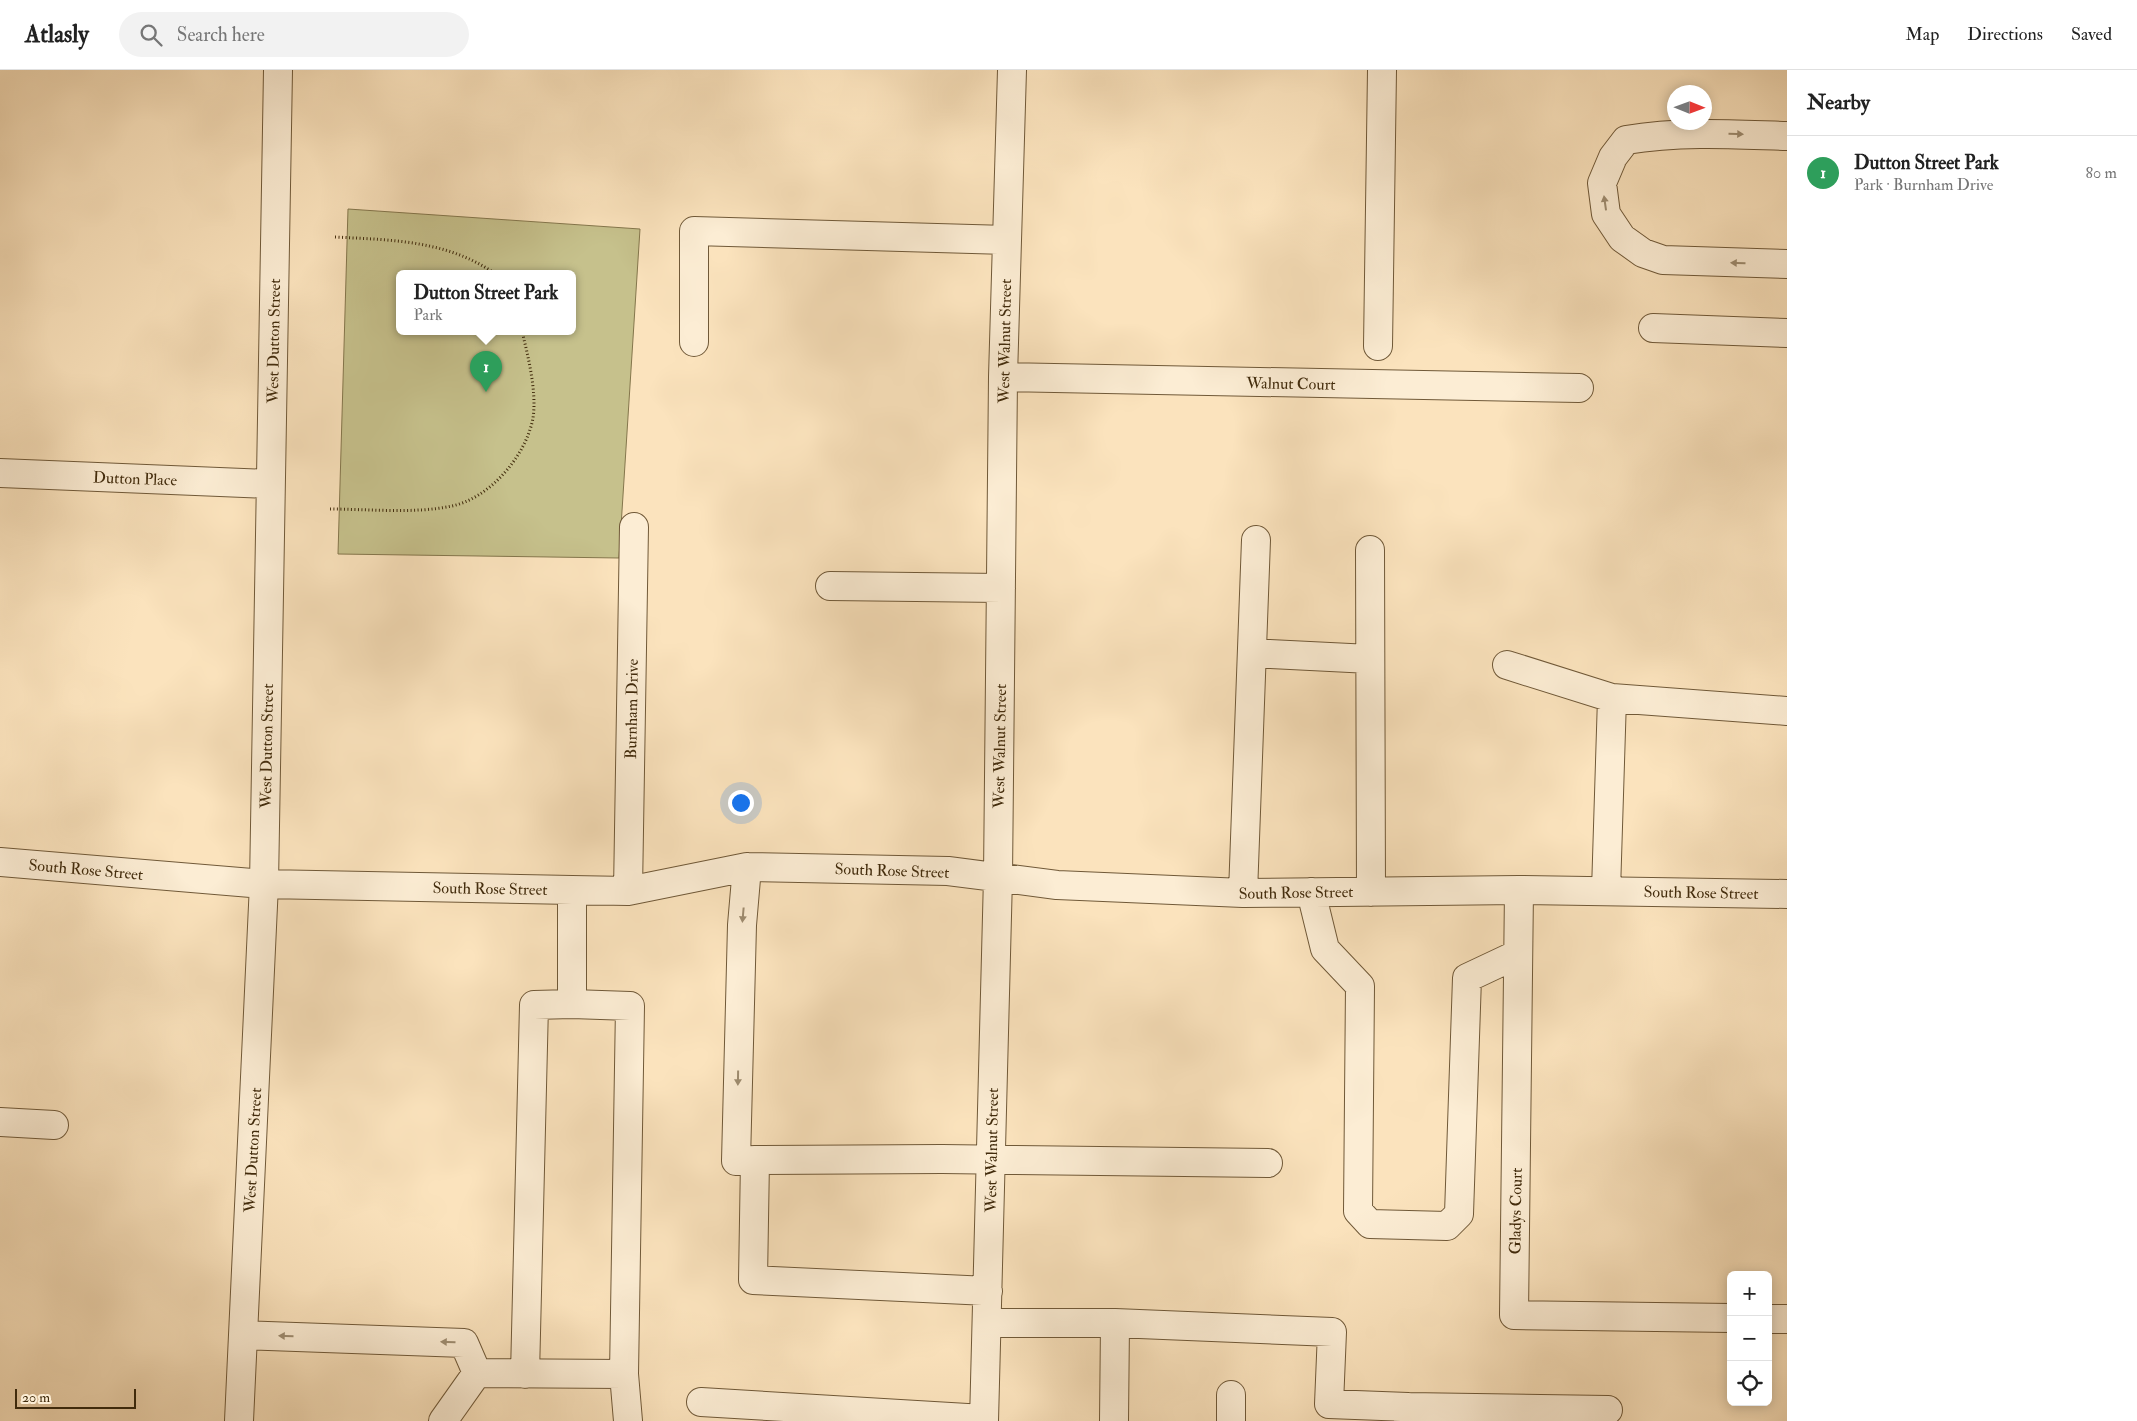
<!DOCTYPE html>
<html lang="en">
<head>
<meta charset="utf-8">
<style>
  :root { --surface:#fff; --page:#f2f2f2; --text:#222; --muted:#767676; --line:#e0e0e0; --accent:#8f2418 }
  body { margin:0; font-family:"IM FELL Double Pica",serif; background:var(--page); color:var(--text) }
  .controls { position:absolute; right:15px; bottom:15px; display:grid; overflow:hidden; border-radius:8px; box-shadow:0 2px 12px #0003 }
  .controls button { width:45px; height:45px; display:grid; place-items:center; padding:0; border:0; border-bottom:1px solid var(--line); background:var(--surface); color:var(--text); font:25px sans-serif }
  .compass { position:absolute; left:1667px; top:15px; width:45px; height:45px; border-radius:50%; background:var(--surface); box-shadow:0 2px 12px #0003; rotate:91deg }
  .scale { position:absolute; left:15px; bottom:12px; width:121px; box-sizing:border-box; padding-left:5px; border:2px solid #412b0c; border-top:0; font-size:14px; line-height:18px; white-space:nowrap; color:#412b0c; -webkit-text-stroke:4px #fcedd4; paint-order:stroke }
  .you { position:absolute; left:740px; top:732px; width:18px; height:18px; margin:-12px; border:4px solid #fff; border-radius:50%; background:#1a73e8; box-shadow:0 0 0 8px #1a73e833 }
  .badge { display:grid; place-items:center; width:32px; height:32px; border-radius:50%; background:var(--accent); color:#fff; font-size:16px; font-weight:700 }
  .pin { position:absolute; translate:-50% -41px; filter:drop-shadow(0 1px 2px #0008) }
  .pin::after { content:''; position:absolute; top:26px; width:18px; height:15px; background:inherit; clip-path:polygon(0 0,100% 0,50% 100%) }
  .popup { position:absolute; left:396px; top:200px; width:180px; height:65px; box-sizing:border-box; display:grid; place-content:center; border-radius:8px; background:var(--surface); filter:drop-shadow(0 1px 4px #0005); font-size:16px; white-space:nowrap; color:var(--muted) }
  .popup b { font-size:19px; color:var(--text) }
  .popup::after { content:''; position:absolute; left:50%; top:100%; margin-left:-10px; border:10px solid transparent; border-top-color:var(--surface) }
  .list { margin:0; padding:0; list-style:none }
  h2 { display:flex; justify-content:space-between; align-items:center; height:65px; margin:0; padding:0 20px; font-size:21px }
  h2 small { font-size:16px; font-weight:400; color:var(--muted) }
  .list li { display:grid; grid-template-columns:32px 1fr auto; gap:15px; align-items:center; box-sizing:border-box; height:75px; padding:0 20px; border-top:1px solid var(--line) }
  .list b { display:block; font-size:19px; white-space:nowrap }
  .list p { margin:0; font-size:16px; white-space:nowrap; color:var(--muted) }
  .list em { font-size:16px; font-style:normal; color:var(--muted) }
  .icon { flex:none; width:28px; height:28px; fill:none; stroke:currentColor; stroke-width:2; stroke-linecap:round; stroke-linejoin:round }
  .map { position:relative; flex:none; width:1787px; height:1351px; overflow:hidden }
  header { display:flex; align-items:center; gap:30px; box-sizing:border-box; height:70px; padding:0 25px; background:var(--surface); border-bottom:1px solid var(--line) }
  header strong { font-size:24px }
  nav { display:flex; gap:28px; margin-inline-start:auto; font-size:18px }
  .search { width:350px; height:45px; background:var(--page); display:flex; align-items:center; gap:12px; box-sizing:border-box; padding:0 18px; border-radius:28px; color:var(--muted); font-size:19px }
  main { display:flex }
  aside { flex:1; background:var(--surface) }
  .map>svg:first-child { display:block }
  .green { fill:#c6c18c; stroke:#84764c; fill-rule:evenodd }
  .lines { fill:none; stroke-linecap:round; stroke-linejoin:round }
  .minor-casing { stroke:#705938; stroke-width:30 }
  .path { stroke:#412b0c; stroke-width:3; stroke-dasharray:1 2.5; stroke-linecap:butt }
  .minor { stroke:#fcedd4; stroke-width:28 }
  .oneway { fill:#9e8c70 }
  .labels { text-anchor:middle; stroke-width:5; stroke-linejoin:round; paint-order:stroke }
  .street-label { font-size:16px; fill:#412b0c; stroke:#fcedd4 }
</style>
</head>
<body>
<header>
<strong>Atlasly</strong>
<div class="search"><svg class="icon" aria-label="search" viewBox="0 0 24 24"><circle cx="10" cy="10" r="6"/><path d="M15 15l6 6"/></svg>Search here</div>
<nav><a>Map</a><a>Directions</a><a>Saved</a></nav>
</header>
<main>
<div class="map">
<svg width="1787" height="1351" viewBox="0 0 1787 1351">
  <rect width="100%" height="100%" fill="#fbe3bd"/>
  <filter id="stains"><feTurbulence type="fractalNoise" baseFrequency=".004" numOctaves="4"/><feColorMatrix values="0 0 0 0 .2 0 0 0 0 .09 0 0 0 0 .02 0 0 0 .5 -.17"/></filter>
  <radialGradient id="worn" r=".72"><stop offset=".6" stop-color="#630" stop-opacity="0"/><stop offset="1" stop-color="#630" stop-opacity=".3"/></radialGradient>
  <path class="green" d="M 348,139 L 640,159 L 619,488 L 338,484 ZM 400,203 L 572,203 L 572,261 L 400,261 Z"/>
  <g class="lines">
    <g class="minor-casing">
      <path id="minor" d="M 1787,66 C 1733,64 1679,61 1626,70 L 1613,87 L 1602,113 L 1606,144 L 1622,168 L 1643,183 L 1663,190 L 1787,194
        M 1653,258 L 1787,263
        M 694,272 L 694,161 L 1007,170
        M 1378,276 L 1382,0
        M 1003,307 L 1579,318
        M 0,403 L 270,414
        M 1370,480 L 1371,822
        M 830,516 L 1001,518
        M 1252,583 L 1370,589
        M 1507,595 L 1612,628
        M 0,792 L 264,814 L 572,820 L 628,821 L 747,797 L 948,801 L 1057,815 L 1243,823 L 1519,820 L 1787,824
        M 747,797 L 742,855 L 736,1091 L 755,1090
        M 572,820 L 572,934 L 630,936 L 624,1304 L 628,1351
        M 1519,820 L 1514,1245 L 1731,1248
        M 628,821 L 634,457
        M 1606,821 L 1612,628 L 1787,641
        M 1311,822 L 1325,879 L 1360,916 L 1358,1141 L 1370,1154 L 1447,1156 L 1459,1144 L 1467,908 L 1518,884
        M 1243,823 L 1256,470
        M 0,1052 L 54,1055
        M 988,1221 L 753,1210 L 755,1090 L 942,1089 L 1268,1093
        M 1768,1249 L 1787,1249
        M 987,1253 L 1115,1253 L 1114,1351
        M 1115,1253 L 1332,1262 L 1329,1334 L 1408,1337
        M 243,1265 L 464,1273 L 477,1303
        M 525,1304 L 534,935 L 572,934
        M 701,1332 L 984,1349
        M 239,1351 L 264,814 L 278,0
        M 443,1351 L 477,1303 L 624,1304
        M 984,1351 L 998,807 L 1003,307 L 1012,0
        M 1231,1351 L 1231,1325
        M 1408,1351 L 1408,1337 L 1608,1340"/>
    </g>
    <path class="path" d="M 335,167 C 391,170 446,170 494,203
      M 330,439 C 367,439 415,444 452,436 C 490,428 526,386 533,348 C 537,322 528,286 522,261"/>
    <use href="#minor" class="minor"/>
  </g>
  <defs><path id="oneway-solid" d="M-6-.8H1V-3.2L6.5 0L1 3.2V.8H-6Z" transform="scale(1.25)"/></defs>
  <g class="oneway">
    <use href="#oneway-solid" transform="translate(1736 64) rotate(2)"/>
    <use href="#oneway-solid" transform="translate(1605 133) rotate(-98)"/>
    <use href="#oneway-solid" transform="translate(1738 193) rotate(-178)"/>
    <use href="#oneway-solid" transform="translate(743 845) rotate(95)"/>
    <use href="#oneway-solid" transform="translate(738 1008) rotate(91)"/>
    <use href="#oneway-solid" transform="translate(286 1266) rotate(-178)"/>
    <use href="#oneway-solid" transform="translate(448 1272) rotate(-178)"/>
  </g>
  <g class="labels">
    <g class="street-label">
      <text transform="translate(273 271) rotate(-89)" y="6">West Dutton Street</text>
      <text transform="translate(1004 271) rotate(-89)" y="6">West Walnut Street</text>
      <text transform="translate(1291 313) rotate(1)" y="6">Walnut Court</text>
      <text transform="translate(135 408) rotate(2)" y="6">Dutton Place</text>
      <text transform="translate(631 639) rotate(-89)" y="6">Burnham Drive</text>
      <text transform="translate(266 676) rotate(-89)" y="6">West Dutton Street</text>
      <text transform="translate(999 676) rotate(-89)" y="6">West Walnut Street</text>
      <text transform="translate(86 799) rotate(5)" y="6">South Rose Street</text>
      <text transform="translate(892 800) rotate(2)" y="6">South Rose Street</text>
      <text transform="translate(490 818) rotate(1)" y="6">South Rose Street</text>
      <text transform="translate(1296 822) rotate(-1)" y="6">South Rose Street</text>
      <text transform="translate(1701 822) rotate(1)" y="6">South Rose Street</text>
      <text transform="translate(252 1080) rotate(-87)" y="6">West Dutton Street</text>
      <text transform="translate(991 1080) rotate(-89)" y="6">West Walnut Street</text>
      <text transform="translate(1515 1141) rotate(-89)" y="6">Gladys Court</text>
    </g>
  </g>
  <rect width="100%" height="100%" filter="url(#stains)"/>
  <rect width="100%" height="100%" fill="url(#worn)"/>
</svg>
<div class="controls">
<button>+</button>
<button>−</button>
<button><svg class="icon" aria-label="locate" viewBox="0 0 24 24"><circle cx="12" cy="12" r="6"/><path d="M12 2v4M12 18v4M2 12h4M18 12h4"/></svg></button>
</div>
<svg class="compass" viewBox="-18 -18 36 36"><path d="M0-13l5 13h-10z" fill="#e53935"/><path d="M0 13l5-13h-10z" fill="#767676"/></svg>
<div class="scale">20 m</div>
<div class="you"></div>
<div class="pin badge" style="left:486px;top:322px;background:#2e9e5b">1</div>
<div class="popup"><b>Dutton Street Park</b>Park</div>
</div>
<aside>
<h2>Nearby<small></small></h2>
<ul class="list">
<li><span class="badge" style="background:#2e9e5b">1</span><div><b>Dutton Street Park</b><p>Park · Burnham Drive</p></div><em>80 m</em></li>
</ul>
</aside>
</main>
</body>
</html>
